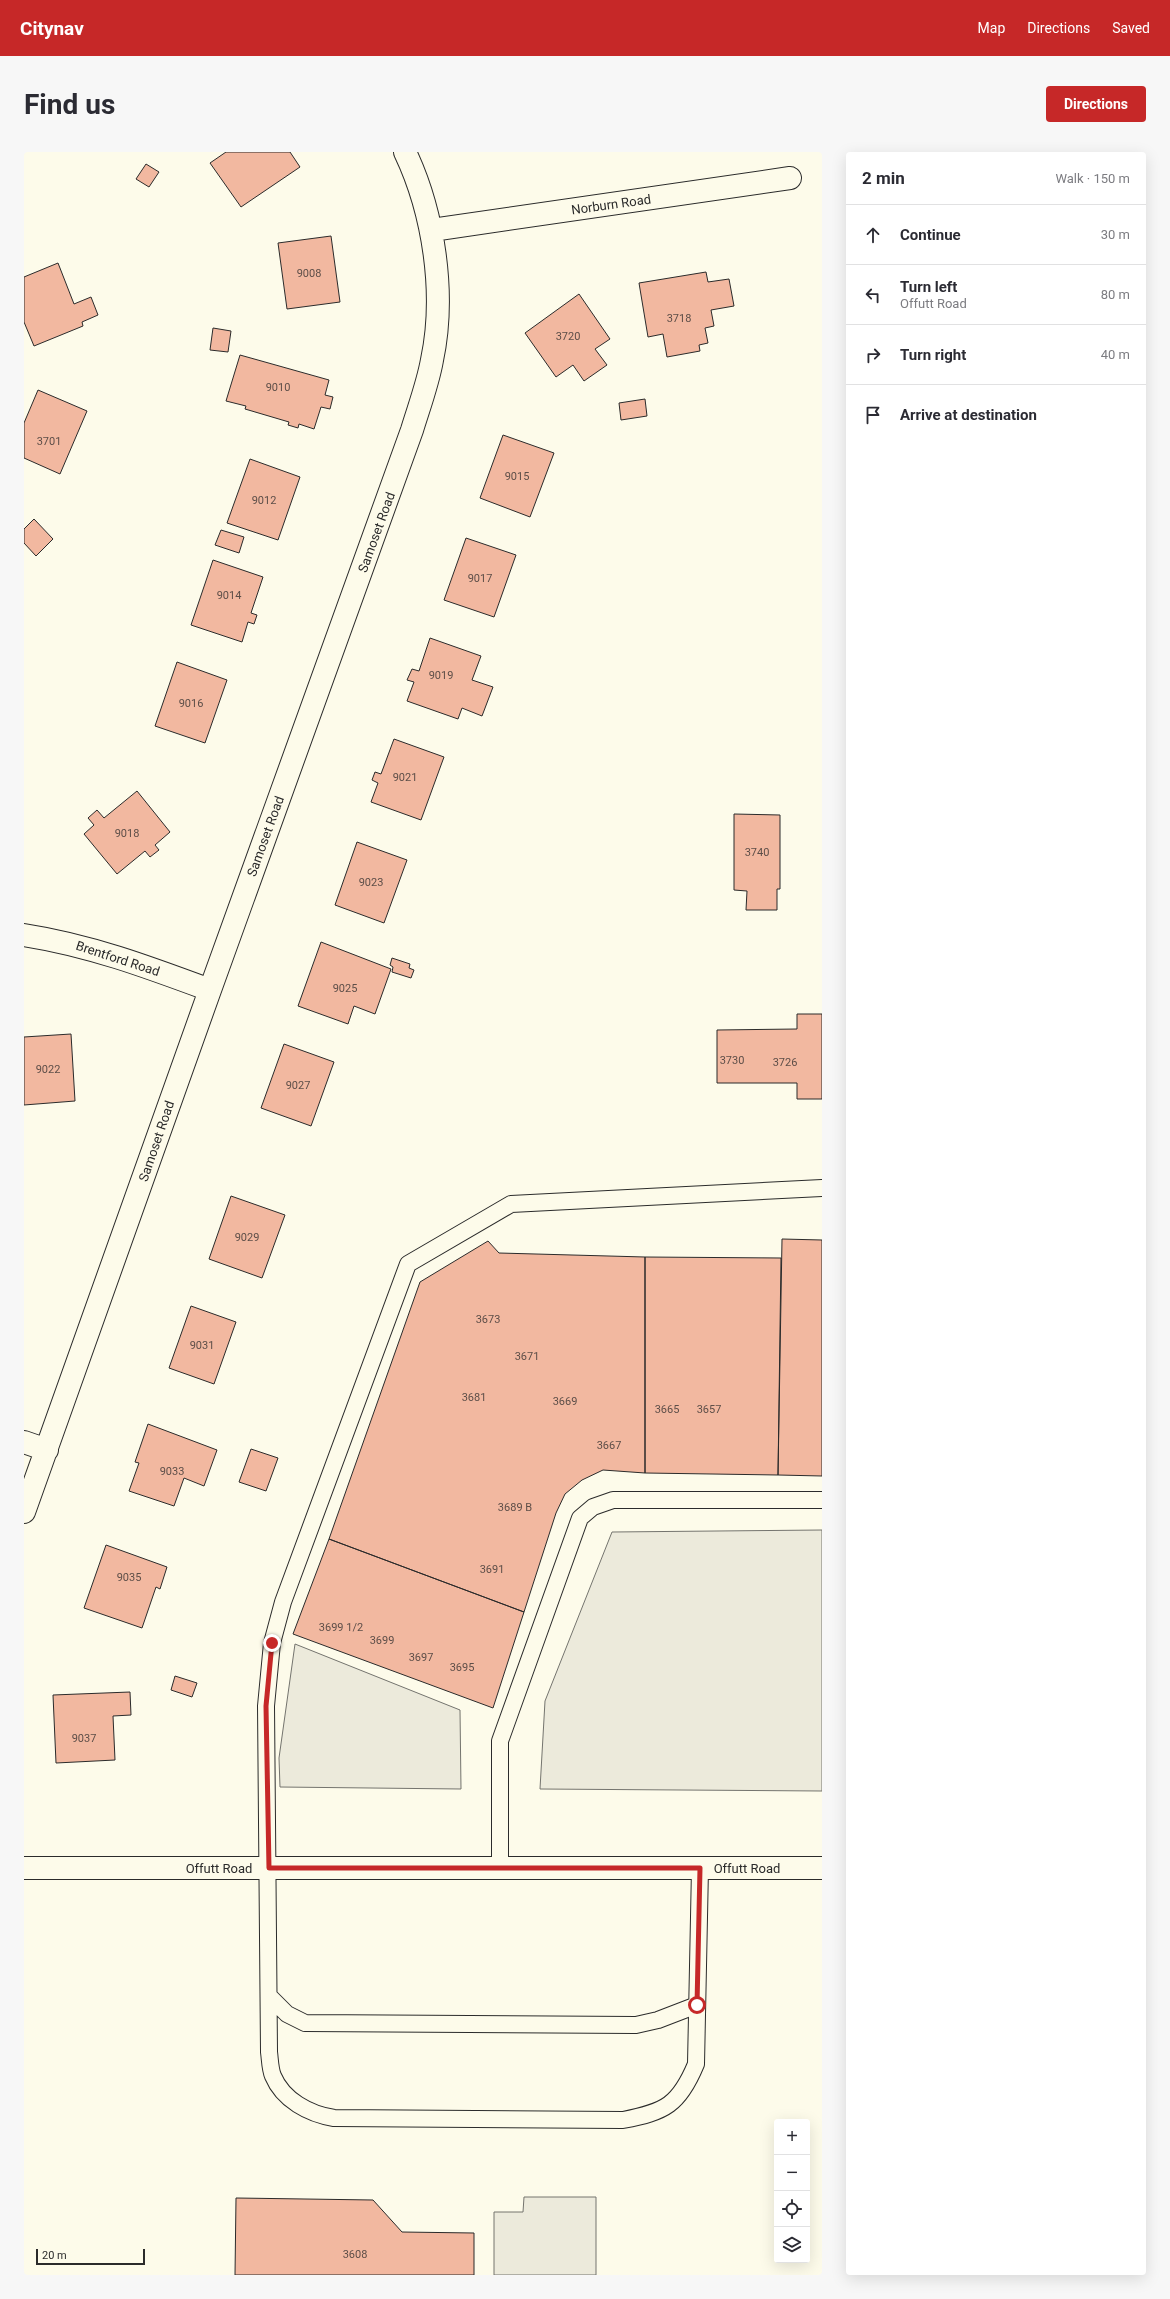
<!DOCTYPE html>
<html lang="en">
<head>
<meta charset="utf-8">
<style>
  :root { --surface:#fff; --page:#f7f7f7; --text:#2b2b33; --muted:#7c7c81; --line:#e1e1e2; --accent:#c62828 }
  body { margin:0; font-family:Roboto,sans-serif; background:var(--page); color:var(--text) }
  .controls { position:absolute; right:12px; bottom:12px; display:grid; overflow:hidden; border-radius:4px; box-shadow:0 4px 16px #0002 }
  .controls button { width:36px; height:36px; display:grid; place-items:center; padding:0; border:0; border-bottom:1px solid var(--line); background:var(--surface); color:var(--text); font:20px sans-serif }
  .scale { position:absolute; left:12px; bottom:10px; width:109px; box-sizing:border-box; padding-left:4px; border:2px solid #2b2b2b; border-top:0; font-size:11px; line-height:14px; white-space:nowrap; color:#2b2b2b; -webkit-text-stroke:3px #fdfbea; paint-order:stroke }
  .stop { position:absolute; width:12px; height:12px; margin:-9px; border:3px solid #c62828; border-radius:50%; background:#fff }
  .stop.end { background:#c62828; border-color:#fff; box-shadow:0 1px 4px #0008 }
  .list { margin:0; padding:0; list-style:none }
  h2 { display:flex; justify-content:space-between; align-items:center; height:52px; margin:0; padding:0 16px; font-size:17px }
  h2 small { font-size:13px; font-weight:400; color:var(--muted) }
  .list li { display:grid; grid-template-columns:26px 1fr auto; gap:12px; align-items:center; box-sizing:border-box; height:60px; padding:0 16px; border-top:1px solid var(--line) }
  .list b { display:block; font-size:15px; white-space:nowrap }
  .list p { margin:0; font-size:13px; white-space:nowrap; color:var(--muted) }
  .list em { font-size:13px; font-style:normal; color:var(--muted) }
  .icon { flex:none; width:22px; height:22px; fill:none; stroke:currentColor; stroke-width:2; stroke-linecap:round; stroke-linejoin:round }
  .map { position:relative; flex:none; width:798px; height:2123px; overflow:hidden; border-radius:4px }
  header { display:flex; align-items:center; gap:24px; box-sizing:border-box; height:56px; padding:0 20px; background:var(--accent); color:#fff }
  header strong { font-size:19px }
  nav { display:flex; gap:22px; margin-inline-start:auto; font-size:14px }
  .intro { display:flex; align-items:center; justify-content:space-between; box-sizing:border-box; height:96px; padding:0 24px }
  h1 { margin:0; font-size:28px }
  .button { padding:10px 18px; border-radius:4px; background:var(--accent); color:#fff; font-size:14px; font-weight:700 }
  main { display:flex; gap:24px; padding:0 24px }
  aside { flex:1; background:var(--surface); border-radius:4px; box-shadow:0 4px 16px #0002 }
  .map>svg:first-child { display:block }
  .parking { fill:#eceadb; stroke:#74746e }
  .building { fill:#f2b8a0; stroke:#2b2b2b }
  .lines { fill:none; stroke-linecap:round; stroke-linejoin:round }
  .lane-casing { stroke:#2b2b2b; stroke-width:18 }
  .street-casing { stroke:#2b2b2b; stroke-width:24 }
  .secondary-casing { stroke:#2b2b2b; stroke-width:24 }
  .lane { stroke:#fdfbea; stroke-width:16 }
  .street { stroke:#fdfbea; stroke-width:22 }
  .secondary { stroke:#fdfbea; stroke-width:22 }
  .route { stroke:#c62828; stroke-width:5 }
  .labels { text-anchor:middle; stroke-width:3; stroke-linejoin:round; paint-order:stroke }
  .number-label { font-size:11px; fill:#5d4e48 }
  .street-label { font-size:13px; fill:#2b2b2b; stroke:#fdfbea }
</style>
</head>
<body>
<header>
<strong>Citynav</strong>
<nav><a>Map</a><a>Directions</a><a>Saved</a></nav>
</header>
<div class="intro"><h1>Find us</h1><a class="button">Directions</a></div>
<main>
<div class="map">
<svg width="798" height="2123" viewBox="0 0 798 2123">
  <rect width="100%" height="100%" fill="#fdfbea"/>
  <path class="parking" d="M 798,1378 L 798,1639 L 516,1637 L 521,1549 L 588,1380 Z
    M 271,1492 L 436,1558 L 437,1637 L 256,1635 L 255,1606 Z
    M 500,2045 L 572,2045 L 572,2123 L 470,2123 L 470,2060 L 499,2060 Z"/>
  <path class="building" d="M 202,0 L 266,0 L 276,15 L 217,55 L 186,11 Z
    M 122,12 L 135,20 L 125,35 L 112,27 Z
    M 307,84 L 316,150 L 263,157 L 254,91 Z
    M 34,111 L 50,152 L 67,145 L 74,163 L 58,170 L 59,174 L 10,194 L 0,170 L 0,125 Z
    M 682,120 L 684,130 L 705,127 L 710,154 L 687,158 L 690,174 L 681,176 L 684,191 L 675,193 L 676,199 L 643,205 L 639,182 L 624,185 L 615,131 Z
    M 555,142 L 586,187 L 571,197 L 583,213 L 560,229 L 549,213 L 532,225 L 501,181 Z
    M 189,176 L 207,179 L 204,200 L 186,198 Z
    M 216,203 L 305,228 L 301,243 L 309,245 L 306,257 L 297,255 L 290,277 L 275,272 L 274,276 L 264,273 L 265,270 L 221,257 L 222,254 L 202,249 Z
    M 14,238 L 63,259 L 36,322 L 0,306 L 0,271 Z
    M 621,247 L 623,264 L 597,268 L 595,251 Z
    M 479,283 L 530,301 L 506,365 L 456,346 Z
    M 226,307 L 276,325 L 254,388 L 203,371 Z
    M 10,367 L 29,387 L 12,404 L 0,391 L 0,377 Z
    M 197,378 L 220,385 L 215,401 L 191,393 Z
    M 442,386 L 492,403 L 470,465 L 420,448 Z
    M 189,408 L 239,425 L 227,461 L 233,463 L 230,472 L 224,470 L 218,490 L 167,473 Z
    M 406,486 L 457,504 L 448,528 L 469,535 L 458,564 L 438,556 L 434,567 L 383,549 L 390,530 L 383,528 L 388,517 L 395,519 Z
    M 153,510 L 203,528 L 181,591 L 131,574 Z
    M 370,587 L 420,605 L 397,668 L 347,650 L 354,631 L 348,628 L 351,620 L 357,622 Z
    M 113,639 L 146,680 L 131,693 L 135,698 L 126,705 L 121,699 L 93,722 L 60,682 L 70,673 L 64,666 L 73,658 L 80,666 Z
    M 710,662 L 756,663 L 756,737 L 753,737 L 753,758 L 722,758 L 723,739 L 710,738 Z
    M 333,690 L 383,708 L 360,771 L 311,753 Z
    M 297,790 L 367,817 L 351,862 L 330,854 L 324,872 L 274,854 Z
    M 368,806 L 386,812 L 385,816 L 390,818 L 387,826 L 368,820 L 369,815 L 366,813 Z
    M 773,862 L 798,862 L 798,947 L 773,947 L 773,931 L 693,931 L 693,878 L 773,877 Z
    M 47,882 L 51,949 L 0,953 L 0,885 Z
    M 260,892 L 310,910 L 287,974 L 237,956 Z
    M 207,1044 L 261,1063 L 238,1126 L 185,1107 Z
    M 758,1087 L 798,1088 L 798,1324 L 754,1323 Z
    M 464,1089 L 475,1101 L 621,1105 L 621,1321 L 579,1318 L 558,1328 L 541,1342 L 532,1361 L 500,1460 L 305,1387 L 396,1130 Z
    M 621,1105 L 757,1106 L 754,1323 L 621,1321 Z
    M 167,1154 L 212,1170 L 190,1232 L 145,1216 Z
    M 124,1272 L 193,1298 L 180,1334 L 160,1326 L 150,1354 L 105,1339 L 115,1311 L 111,1310 Z
    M 227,1297 L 254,1306 L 242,1339 L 215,1330 Z
    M 305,1387 L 500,1460 L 469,1556 L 269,1482 Z
    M 82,1393 L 143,1415 L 136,1437 L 132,1435 L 118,1476 L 60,1456 Z
    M 151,1524 L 173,1531 L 168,1545 L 147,1538 Z
    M 106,1540 L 107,1563 L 89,1564 L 91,1608 L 32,1611 L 29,1543 Z
    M 212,2046 L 349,2048 L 378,2080 L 450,2081 L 450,2123 L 211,2123 Z"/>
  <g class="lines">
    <g class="lane-casing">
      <path id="lane" d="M 476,1716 L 476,1589 L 556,1366 L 569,1355 L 589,1348 L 798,1348
        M 676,1716 L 672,1912 C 655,1953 641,1960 599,1968 L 310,1966 C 285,1962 259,1948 249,1924 C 246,1917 246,1907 245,1900 L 242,1554 L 248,1491 L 259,1450 L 384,1112 L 487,1052 L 798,1036
        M 245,1844 L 263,1862 L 281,1871 L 612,1873 L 634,1868 L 673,1853"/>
    </g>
    <g class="street-casing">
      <path id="street" d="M 408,78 L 766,26
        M 0,783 C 65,793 124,815 186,838
        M 0,1290 L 23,1298
        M 0,1360 L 186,838 L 388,278 C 395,255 404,231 408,208 C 422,142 410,61 381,0"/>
    </g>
    <g class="secondary-casing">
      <path id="secondary" d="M 0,1716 L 798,1716"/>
    </g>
    <use href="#lane" class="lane"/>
    <use href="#street" class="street"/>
    <use href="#secondary" class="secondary"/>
  </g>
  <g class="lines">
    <path class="route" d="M 248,1491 L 242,1554 L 245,1716 L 676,1716 L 673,1853"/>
  </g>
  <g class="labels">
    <g class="number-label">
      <text x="285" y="125">9008</text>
      <text x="655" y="170">3718</text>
      <text x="544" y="188">3720</text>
      <text x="254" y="239">9010</text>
      <text x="25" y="293">3701</text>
      <text x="493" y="328">9015</text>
      <text x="240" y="352">9012</text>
      <text x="456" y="430">9017</text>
      <text x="205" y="447">9014</text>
      <text x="417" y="527">9019</text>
      <text x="167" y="555">9016</text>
      <text x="381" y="629">9021</text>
      <text x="103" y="685">9018</text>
      <text x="733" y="704">3740</text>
      <text x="347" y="734">9023</text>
      <text x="321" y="840">9025</text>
      <text x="708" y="912">3730</text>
      <text x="761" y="914">3726</text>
      <text x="24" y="921">9022</text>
      <text x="274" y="937">9027</text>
      <text x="223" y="1089">9029</text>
      <text x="464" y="1171">3673</text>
      <text x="178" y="1197">9031</text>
      <text x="503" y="1208">3671</text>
      <text x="450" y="1249">3681</text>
      <text x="541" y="1253">3669</text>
      <text x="643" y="1261">3665</text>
      <text x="685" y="1261">3657</text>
      <text x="585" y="1297">3667</text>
      <text x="148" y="1323">9033</text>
      <text x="491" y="1359">3689 B</text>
      <text x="468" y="1421">3691</text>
      <text x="105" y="1429">9035</text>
      <text x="317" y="1479">3699 1/2</text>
      <text x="358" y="1492">3699</text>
      <text x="397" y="1509">3697</text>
      <text x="438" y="1519">3695</text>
      <text x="60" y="1590">9037</text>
      <text x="331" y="2106">3608</text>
    </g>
    <g class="street-label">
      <text transform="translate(587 52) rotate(-8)" y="5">Norburn Road</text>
      <text transform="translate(352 380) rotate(-70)" y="5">Samoset Road</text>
      <text transform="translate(241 684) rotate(-70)" y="5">Samoset Road</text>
      <text transform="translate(94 806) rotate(18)" y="5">Brentford Road</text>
      <text transform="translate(132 989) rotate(-71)" y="5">Samoset Road</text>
      <text x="195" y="1721">Offutt Road</text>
      <text x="723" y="1721">Offutt Road</text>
    </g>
  </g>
</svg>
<div class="controls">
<button>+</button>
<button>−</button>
<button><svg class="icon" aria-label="locate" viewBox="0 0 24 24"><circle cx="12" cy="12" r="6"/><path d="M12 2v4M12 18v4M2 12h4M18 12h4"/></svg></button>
<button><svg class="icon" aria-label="layers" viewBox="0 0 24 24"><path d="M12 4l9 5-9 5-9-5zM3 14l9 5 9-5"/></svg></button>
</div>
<div class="scale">20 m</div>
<div class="stop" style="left:673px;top:1853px"></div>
<div class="stop end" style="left:248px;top:1491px"></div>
</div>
<aside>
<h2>2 min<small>Walk · 150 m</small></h2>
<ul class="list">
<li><svg class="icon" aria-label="ahead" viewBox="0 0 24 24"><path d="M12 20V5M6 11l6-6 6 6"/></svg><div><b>Continue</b></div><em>30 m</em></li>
<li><svg class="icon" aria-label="left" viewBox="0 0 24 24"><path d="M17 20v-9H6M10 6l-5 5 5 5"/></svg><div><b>Turn left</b><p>Offutt Road</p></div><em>80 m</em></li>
<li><svg class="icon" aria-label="right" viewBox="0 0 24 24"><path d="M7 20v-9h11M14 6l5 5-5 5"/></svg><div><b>Turn right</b></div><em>40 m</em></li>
<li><svg class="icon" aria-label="arrive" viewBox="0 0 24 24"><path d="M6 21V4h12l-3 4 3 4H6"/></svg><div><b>Arrive at destination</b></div></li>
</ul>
</aside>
</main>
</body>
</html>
